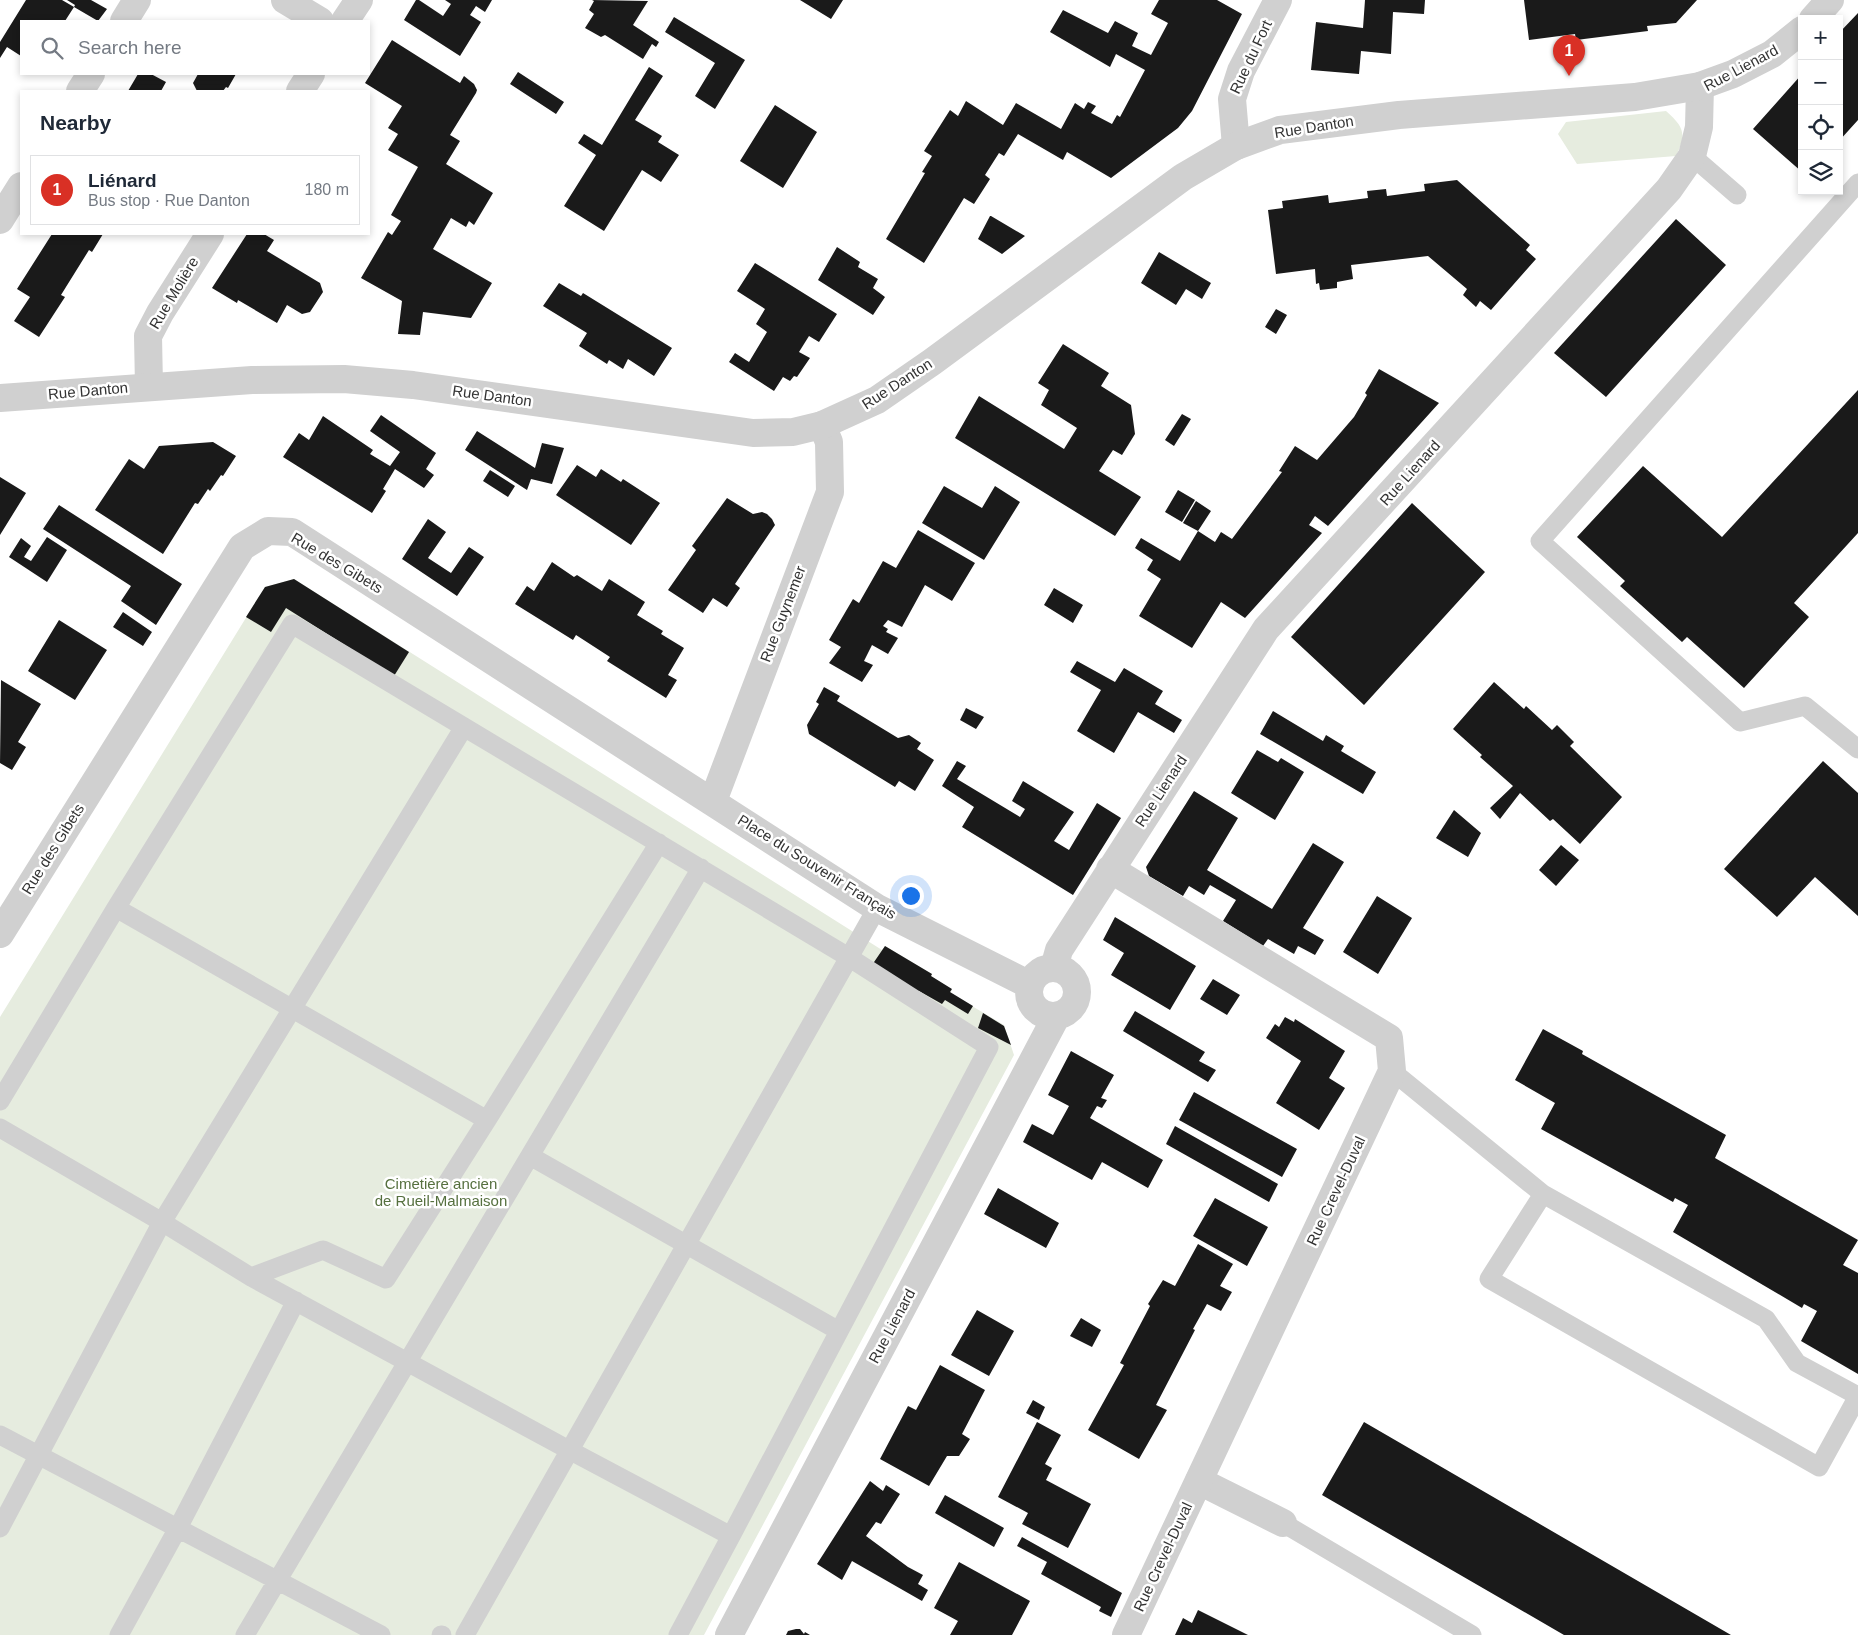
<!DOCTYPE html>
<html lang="en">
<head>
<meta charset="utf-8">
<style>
  :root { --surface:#fff; --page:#f6f6f7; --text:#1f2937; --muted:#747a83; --line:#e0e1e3; --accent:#d93025 }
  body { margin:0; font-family:Arial,sans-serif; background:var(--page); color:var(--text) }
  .controls { position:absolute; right:15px; top:15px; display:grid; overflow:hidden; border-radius:0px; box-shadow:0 2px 8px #0003 }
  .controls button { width:45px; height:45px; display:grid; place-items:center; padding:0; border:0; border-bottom:1px solid var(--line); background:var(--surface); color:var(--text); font:25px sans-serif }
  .you { position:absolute; left:910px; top:895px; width:18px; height:18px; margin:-12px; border:4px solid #fff; border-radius:50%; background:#1a73e8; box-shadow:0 0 0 8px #1a73e833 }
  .badge { display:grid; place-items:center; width:32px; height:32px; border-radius:50%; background:var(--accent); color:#fff; font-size:16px; font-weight:700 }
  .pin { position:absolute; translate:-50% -41px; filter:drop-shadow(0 1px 2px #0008) }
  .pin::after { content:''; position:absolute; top:26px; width:18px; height:15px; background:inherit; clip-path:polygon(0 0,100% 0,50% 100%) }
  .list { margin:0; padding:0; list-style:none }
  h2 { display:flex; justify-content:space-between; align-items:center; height:65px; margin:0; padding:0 20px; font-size:21px }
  h2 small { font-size:16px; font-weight:400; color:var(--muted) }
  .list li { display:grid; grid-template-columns:32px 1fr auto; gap:15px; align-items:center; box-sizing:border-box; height:70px; margin:0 10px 10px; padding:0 10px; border:1px solid var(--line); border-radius:0px }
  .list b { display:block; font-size:19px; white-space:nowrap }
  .list p { margin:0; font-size:16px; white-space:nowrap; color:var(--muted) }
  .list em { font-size:16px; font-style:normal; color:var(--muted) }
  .icon { flex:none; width:28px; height:28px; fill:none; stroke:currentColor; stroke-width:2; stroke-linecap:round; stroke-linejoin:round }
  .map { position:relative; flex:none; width:1858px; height:1635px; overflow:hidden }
  .search { position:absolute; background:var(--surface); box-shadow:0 2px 8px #0003; left:20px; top:20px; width:350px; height:55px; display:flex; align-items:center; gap:12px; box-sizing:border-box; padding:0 18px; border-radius:0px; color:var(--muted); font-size:19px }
  .panel { position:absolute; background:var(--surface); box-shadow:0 2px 8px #0003; left:20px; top:90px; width:350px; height:145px; border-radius:0px }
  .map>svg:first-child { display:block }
  .green { fill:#e6ecdf }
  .building { fill:#1a1a1a }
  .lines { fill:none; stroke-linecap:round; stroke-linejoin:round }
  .service { stroke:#d0d0d0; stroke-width:19 }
  .pedestrian { stroke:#d0d0d0; stroke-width:28 }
  .minor { stroke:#d0d0d0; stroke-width:28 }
  .tertiary { stroke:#d0d0d0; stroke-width:28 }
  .labels { text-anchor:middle; stroke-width:5; stroke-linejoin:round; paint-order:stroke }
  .street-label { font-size:15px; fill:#333; stroke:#fff }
  .park-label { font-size:15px; fill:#56703f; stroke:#fff }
</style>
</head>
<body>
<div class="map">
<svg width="1858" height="1635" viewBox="0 0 1858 1635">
  <rect width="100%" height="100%" fill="#fff"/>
  <path class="green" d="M 1666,111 C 1684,127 1687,134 1676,156 L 1577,164 L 1558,134 L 1566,122 Z
    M 294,579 L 882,950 L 885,946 L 932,974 L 931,976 L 952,990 L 950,993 L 1004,1025 L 1014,1055 L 704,1635 L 0,1635 L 0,1017 L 265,587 Z"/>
  <path class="building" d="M 26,0 L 62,0 L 74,7 L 65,21 L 21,21 L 21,56 L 7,47 L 0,58 L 0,42 Z
    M 67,0 L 91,0 L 107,9 L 98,21 L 74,7 L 75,5 Z
    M 416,0 L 419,0 L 443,16 L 451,4 L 445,0 L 492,0 L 485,12 L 476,6 L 470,15 L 481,22 L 460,56 L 404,20 Z
    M 592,0 L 648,1 L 633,25 L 659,42 L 656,47 L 652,44 L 643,59 L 605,35 L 601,37 L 585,28 L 594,14 L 589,10 L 594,1 Z
    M 800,0 L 843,0 L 831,19 Z
    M 1159,0 L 1217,0 L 1242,14 L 1192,111 L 1178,128 L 1111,178 L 1067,152 L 1063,160 L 1018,134 L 1004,156 L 999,153 L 985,175 L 990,179 L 974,204 L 964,198 L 924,263 L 886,239 L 925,173 L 922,172 L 932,156 L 924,151 L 950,110 L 958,116 L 966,101 L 1003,125 L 1016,103 L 1061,129 L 1075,103 L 1084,109 L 1088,102 L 1096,106 L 1091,113 L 1112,124 L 1117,115 L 1120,117 L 1145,70 L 1116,54 L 1110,67 L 1050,32 L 1063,10 L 1108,33 L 1115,21 L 1138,33 L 1132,46 L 1151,55 L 1168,23 L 1151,14 Z
    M 1365,0 L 1425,0 L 1424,14 L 1393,12 L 1391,54 L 1361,51 L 1359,74 L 1311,70 L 1316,22 L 1363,28 Z
    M 1524,0 L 1697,0 L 1676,23 L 1647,26 L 1648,31 L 1576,40 L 1575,34 L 1529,40 Z
    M 1858,13 L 1858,120 L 1839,141 L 1839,33 Z
    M 674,17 L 745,60 L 715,109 L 695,96 L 715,63 L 665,32 Z
    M 392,40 L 460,83 L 464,76 L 474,84 L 477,90 L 476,93 L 450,135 L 460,141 L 446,164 L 493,193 L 474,225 L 469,221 L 466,227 L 451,218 L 433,249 L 492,283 L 471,318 L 423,312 L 420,335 L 398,334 L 402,301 L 361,278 L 388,232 L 392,235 L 401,221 L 391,215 L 418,167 L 388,150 L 398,134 L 388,128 L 402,106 L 365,83 Z
    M 649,67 L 663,76 L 635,120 L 662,136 L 658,142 L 679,155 L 661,182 L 642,170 L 604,231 L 564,206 L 596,155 L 578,143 L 584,134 L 602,145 Z
    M 518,72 L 564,102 L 556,114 L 510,84 Z
    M 138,74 L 151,74 L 166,82 L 161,91 L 128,91 Z
    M 198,74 L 236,74 L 228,88 L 226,87 L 223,91 L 197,91 L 193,83 Z
    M 1802,74 L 1802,172 L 1753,129 Z
    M 775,105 L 817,132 L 783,188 L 740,161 Z
    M 1457,180 L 1530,245 L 1526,250 L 1536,259 L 1491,310 L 1480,301 L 1476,307 L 1463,295 L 1467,289 L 1428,256 L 1351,265 L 1353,279 L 1337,282 L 1337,288 L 1320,290 L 1319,283 L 1316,284 L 1315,269 L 1276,274 L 1268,210 L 1283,208 L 1282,201 L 1328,195 L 1329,203 L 1368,198 L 1367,191 L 1386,189 L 1387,196 L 1425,191 L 1424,184 Z
    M 990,216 L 991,216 L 1025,236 L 1002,254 L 978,239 Z
    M 1676,219 L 1726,265 L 1606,397 L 1554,353 Z
    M 52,234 L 103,234 L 92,252 L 89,250 L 61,295 L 65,297 L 39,337 L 14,321 L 30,297 L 17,289 Z
    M 247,234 L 264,234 L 274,240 L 267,251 L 320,283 L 323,292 L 310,312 L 302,314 L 287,305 L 277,323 L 238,300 L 237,303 L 212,288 Z
    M 837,247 L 860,262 L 858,267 L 878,279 L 873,288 L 885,297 L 873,315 L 818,280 Z
    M 1159,252 L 1211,283 L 1202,299 L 1186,289 L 1176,305 L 1141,283 Z
    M 755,263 L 837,314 L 819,342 L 809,336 L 799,352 L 810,358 L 797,377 L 794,376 L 790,381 L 783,377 L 774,391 L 729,362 L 735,353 L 749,362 L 767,332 L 756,324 L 765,309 L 737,291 Z
    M 559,283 L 581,296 L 583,293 L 672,348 L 654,376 L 628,359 L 623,369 L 609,360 L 607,364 L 579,346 L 587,333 L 543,306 Z
    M 1276,309 L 1287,315 L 1276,334 L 1265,327 Z
    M 1063,344 L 1109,373 L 1101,386 L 1131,405 L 1135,434 L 1122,455 L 1113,450 L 1099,471 L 1141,497 L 1115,536 L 955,438 L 979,396 L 1064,449 L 1077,428 L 1041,405 L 1049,390 L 1038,383 Z
    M 1379,369 L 1439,403 L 1328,526 L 1315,516 L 1309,525 L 1322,533 L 1245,618 L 1221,602 L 1192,648 L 1139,616 L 1161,579 L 1147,570 L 1153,560 L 1135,548 L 1141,538 L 1180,561 L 1198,531 L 1183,523 L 1196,501 L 1211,511 L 1198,531 L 1215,542 L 1221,532 L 1232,539 L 1282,472 L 1279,471 L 1295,446 L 1317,460 L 1354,417 L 1367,395 L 1365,393 Z
    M 1858,390 L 1858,533 L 1794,603 L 1809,617 L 1744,688 L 1687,637 L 1682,642 L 1620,586 L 1625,581 L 1577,537 L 1643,466 L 1722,537 Z
    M 1182,414 L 1191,419 L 1174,446 L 1165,440 Z
    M 381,415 L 436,453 L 426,469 L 434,475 L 424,488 L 395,469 L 383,489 L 386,491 L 372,513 L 283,457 L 299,433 L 309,440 L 323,416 L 373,450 L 370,454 L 390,466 L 400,452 L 370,431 Z
    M 477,431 L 535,468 L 542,443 L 564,448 L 552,484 L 531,479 L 527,490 L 465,450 Z
    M 213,442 L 236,456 L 223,476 L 221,475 L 210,491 L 208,489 L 198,504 L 195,503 L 163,554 L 95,510 L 129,459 L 144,469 L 159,446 Z
    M 577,465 L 596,477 L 601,469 L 621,482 L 623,479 L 660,503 L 631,545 L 556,495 Z
    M 490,470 L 515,486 L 508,497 L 483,481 Z
    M 0,477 L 26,493 L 0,535 Z
    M 944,486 L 982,508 L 995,486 L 1020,502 L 984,560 L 922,523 Z
    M 1178,490 L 1195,500 L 1182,522 L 1165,512 Z
    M 727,498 L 753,514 L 762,512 L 767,514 L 772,519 L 775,525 L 735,584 L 740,588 L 727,607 L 713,598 L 703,613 L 668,590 L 696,550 L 692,546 Z
    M 1412,503 L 1485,572 L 1364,705 L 1291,637 Z
    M 59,505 L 182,584 L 156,625 L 121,601 L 131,586 L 43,529 Z
    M 428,519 L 446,532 L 428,558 L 451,573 L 469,547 L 484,557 L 457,596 L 402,559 Z
    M 918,530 L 975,563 L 952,601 L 925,585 L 902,627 L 888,620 L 883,626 L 888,629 L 886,632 L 898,638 L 888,654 L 872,645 L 864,661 L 873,665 L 862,682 L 829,663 L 841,647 L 829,640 L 853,599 L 859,603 L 883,561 L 896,568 Z
    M 47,537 L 67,550 L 47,582 L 9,557 L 21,538 L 31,546 L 24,557 L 31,561 Z
    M 552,562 L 574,577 L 577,575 L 602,591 L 609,579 L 645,602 L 637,615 L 663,631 L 661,634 L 684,648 L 668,675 L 677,680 L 666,698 L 607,661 L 610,657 L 576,635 L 573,640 L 515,604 L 527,586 L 534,591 Z
    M 294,579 L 409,652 L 394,676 L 286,608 L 271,632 L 246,617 L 265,587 Z
    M 1054,588 L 1083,605 L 1073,623 L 1044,605 Z
    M 123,612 L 152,632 L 143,646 L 113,627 Z
    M 59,620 L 107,650 L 75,700 L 28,671 Z
    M 1077,661 L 1115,682 L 1124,668 L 1163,691 L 1155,704 L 1182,720 L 1174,733 L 1138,712 L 1114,753 L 1077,731 L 1101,690 L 1070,672 Z
    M 1,680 L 41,704 L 18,742 L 26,747 L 12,770 L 0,763 Z
    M 1494,682 L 1524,709 L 1526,706 L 1552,730 L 1557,725 L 1574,742 L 1570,746 L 1622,797 L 1580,844 L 1553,819 L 1550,821 L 1520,793 L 1500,819 L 1490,808 L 1513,786 L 1480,757 L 1482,755 L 1453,729 Z
    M 824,687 L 840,696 L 837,701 L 898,738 L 909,735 L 921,743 L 917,749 L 934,760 L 915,791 L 899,781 L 895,787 L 809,734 L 807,725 L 819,704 L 816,702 Z
    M 966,708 L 984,717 L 976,729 L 960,720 Z
    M 1273,711 L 1323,741 L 1326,735 L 1344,746 L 1341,751 L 1376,772 L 1363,794 L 1260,734 Z
    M 1257,750 L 1278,762 L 1281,758 L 1304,772 L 1275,820 L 1231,793 Z
    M 957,761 L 966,766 L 957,779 L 1020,817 L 1025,809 L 1012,801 L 1023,781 L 1074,812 L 1054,841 L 1069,850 L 1097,803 L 1121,818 L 1073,895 L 962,827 L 974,807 L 942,786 Z
    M 1823,761 L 1858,793 L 1858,916 L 1815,877 L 1777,917 L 1724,869 Z
    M 1194,791 L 1238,818 L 1207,870 L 1272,909 L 1313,843 L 1344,862 L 1303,928 L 1324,940 L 1315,955 L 1298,946 L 1294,954 L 1268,939 L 1263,946 L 1223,921 L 1236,900 L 1210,885 L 1204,895 L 1189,886 L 1183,896 L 1149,876 L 1146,867 Z
    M 1454,810 L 1481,833 L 1468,857 L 1436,838 Z
    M 1561,845 L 1579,860 L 1556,886 L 1539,870 Z
    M 1377,896 L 1412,918 L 1378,974 L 1343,952 Z
    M 1115,917 L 1196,966 L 1170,1010 L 1111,975 L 1124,953 L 1103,940 Z
    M 885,946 L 932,974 L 931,976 L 952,989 L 950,992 L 973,1006 L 968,1014 L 945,1000 L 942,1004 L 919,991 L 917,993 L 872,965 Z
    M 1213,979 L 1240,995 L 1227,1015 L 1200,999 Z
    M 1135,1011 L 1205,1052 L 1199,1061 L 1216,1070 L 1208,1082 L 1123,1031 Z
    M 983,1013 L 1004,1026 L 1011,1045 L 978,1028 Z
    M 1285,1017 L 1294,1022 L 1295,1019 L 1345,1051 L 1329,1078 L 1345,1088 L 1319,1130 L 1276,1103 L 1301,1061 L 1266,1038 L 1275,1024 L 1279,1027 Z
    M 1543,1029 L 1583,1051 L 1582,1054 L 1726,1135 L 1715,1158 L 1858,1240 L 1843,1265 L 1858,1273 L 1858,1374 L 1801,1341 L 1817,1311 L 1804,1304 L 1802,1308 L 1673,1232 L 1688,1205 L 1675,1198 L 1673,1202 L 1541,1129 L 1555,1103 L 1515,1080 Z
    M 1071,1051 L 1114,1075 L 1101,1098 L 1107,1100 L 1102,1108 L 1097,1106 L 1090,1118 L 1163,1160 L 1148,1188 L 1102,1162 L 1092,1180 L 1023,1142 L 1032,1124 L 1053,1135 L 1069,1106 L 1048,1095 Z
    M 1194,1092 L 1297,1149 L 1282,1177 L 1179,1120 Z
    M 1175,1126 L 1278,1184 L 1269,1202 L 1166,1144 Z
    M 998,1188 L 1059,1223 L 1046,1248 L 984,1214 Z
    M 1215,1198 L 1268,1227 L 1247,1266 L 1193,1236 Z
    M 1198,1244 L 1233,1264 L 1220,1286 L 1232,1292 L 1221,1311 L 1207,1304 L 1193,1329 L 1195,1330 L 1156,1405 L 1167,1410 L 1139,1459 L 1088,1430 L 1124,1365 L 1120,1363 L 1150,1306 L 1148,1304 L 1163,1280 L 1175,1286 Z
    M 977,1310 L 1014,1331 L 989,1376 L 951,1355 Z
    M 1081,1318 L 1101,1330 L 1092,1347 L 1070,1336 Z
    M 940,1365 L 985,1390 L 962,1434 L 970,1439 L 959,1456 L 947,1456 L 929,1486 L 880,1459 L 908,1406 L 916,1410 Z
    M 1033,1400 L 1045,1407 L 1039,1420 L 1026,1413 Z
    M 1037,1422 L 1061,1435 L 1045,1464 L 1052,1468 L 1046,1480 L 1091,1504 L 1068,1548 L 1022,1524 L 1028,1513 L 998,1497 Z
    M 1364,1422 L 1731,1635 L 1564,1635 L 1322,1495 Z
    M 870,1481 L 883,1491 L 886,1485 L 900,1494 L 881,1524 L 876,1522 L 866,1536 L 908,1567 L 923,1575 L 918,1584 L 928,1590 L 922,1601 L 852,1561 L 842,1580 L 817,1564 Z
    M 945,1495 L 1004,1528 L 994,1547 L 935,1513 Z
    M 1022,1537 L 1122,1593 L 1111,1617 L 1099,1611 L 1101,1607 L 1041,1574 L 1047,1562 L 1017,1546 Z
    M 959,1562 L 1030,1601 L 1012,1635 L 950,1635 L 958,1621 L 934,1608 Z
    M 1198,1610 L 1248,1635 L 1175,1635 L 1183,1618 L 1192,1623 Z
    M 796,1629 L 800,1629 L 804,1634 L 805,1632 L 810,1635 L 786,1635 L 788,1631 Z"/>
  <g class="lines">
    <path class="service" d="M 1692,156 L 1737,195
      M 1858,183 L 1540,541 L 1740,722 L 1805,706 L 1858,749
      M 116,908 L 487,1120
      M 1392,1071 L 1543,1194 L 1766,1319 L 1797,1363 L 1858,1396
      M 0,1101 L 116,908 L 292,624 L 464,727
      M 0,1128 L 162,1222 L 251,1277 L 569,1450 L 731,1536 L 989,1047 L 850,958 L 464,727 L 162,1222 L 0,1528
      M 530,1156 L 839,1331
      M 1543,1194 L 1489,1279 L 1819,1467 L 1858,1396
      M 251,1277 L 323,1250 L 386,1279 L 487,1120 L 659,843
      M 0,1435 L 381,1635
      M 1283,1523 L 1472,1635
      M 119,1635 L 178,1528 L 296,1301
      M 245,1635 L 701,868
      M 441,1635 L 442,1635
      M 465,1635 L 877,908
      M 678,1635 L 731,1536"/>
    <path class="pedestrian" d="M 1199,1481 L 1283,1523"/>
    <path class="minor" d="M 285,0 L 320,21
      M 124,21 L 137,0
      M 345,21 L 359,0
      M 80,91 L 91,74
      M 300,91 L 311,74
      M 1236,146 L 1232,99 L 1241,71 L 1278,0
      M 0,220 L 21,186
      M 149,386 L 148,336 L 160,313 L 210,234
      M 713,801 L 830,492 L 829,442 L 822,425
      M 1110,869 L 1389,1038 L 1392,1071 L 1126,1635
      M 0,934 L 242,547 L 268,531 L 292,532 L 877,908 L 1030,985
      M1029 992a24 24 0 1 1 48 0a24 24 0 1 1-48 0Z
      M 1054,968 L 1059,950 L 1266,629 L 1669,189 L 1692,156 L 1699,127 L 1700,86
      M 729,1635 L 1056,1017"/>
    <path class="tertiary" d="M 1813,19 L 1830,0
      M 0,398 L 252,380 L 344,379 L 413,385 L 753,433 L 793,432 L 822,425 L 877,400 L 932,362 L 1183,177 L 1236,146 L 1280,130 L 1399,115 L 1635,97 L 1700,86 L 1733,74 L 1772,54 L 1802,30"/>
  </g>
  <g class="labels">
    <g class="street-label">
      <text transform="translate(1251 57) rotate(-65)" y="5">Rue du Fort</text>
      <text transform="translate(1741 68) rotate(-28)" y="5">Rue Lienard</text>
      <text transform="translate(1314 127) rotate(-9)" y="5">Rue Danton</text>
      <text transform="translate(174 293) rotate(-59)" y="5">Rue Molière</text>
      <text transform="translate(897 384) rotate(-33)" y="5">Rue Danton</text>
      <text transform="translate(88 391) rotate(-5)" y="5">Rue Danton</text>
      <text transform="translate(492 396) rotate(8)" y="5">Rue Danton</text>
      <text transform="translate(1410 473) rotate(-48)" y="5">Rue Lienard</text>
      <text transform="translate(337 563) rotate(31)" y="5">Rue des Gibets</text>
      <text transform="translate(783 614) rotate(-69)" y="5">Rue Guynemer</text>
      <text transform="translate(1161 791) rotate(-57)" y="5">Rue Lienard</text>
      <text transform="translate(53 849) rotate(-58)" y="5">Rue des Gibets</text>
      <text transform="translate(817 867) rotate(32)" y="5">Place du Souvenir Français</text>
      <text transform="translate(1336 1191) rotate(-65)" y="5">Rue Crevel-Duval</text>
      <text transform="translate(892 1326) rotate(-62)" y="5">Rue Lienard</text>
      <text transform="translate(1163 1557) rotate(-65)" y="5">Rue Crevel-Duval</text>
    </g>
    <g class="park-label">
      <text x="441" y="1189">Cimetière ancien<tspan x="441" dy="17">de Rueil-Malmaison</tspan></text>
    </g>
  </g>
</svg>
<div class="controls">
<button>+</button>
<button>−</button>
<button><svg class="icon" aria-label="locate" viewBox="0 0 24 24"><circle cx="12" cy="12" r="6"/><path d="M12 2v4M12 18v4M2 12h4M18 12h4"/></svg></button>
<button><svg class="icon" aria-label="layers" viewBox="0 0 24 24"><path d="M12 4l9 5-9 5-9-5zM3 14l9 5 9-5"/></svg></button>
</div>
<div class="you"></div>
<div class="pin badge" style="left:1569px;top:76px">1</div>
<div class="search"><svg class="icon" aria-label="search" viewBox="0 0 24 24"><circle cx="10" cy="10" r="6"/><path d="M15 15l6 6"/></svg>Search here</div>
<section class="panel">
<h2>Nearby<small></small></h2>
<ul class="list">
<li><span class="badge">1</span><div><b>Liénard</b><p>Bus stop · Rue Danton</p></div><em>180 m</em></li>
</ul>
</section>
</div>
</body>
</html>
